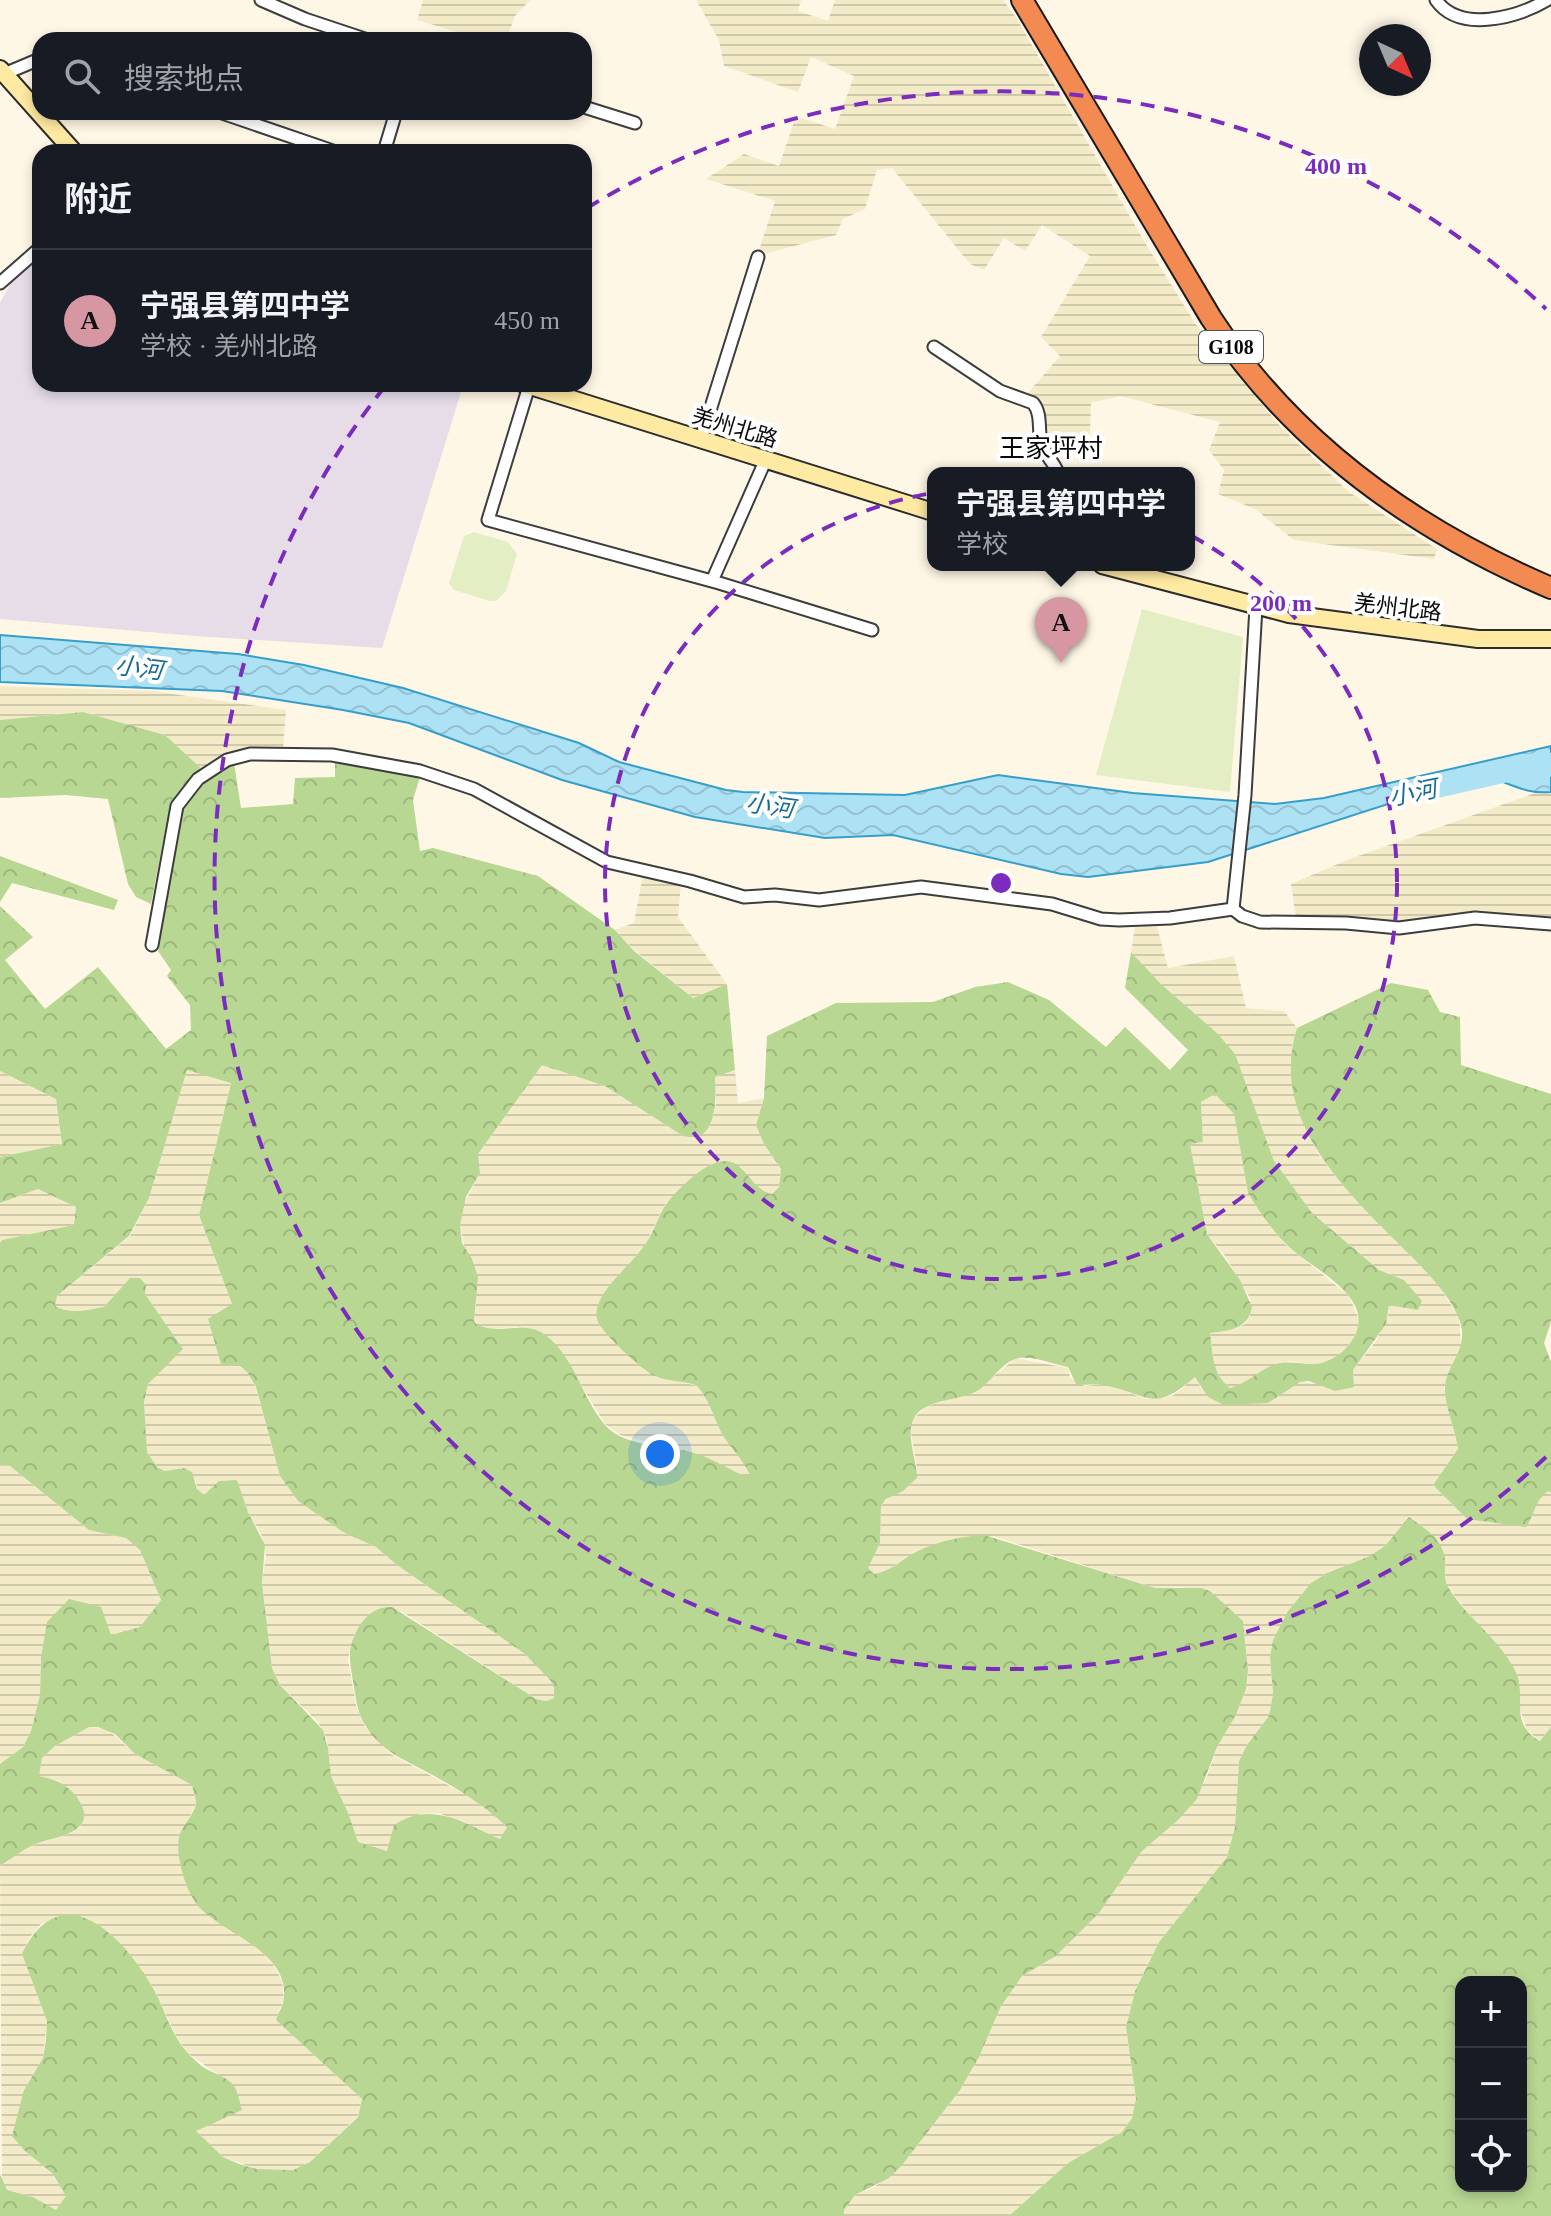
<!DOCTYPE html>
<html lang="zh">
<head>
<meta charset="utf-8">
<style>
  :root { --surface:#171b24; --page:#242831; --text:#f1f3f6; --muted:#9ea1a6; --line:#363941; --accent:#d697a2 }
  body { margin:0; font-family:"Times New Roman","Noto Sans SC",serif; background:var(--page); color:var(--text) }
  .controls { position:absolute; right:24px; bottom:24px; display:grid; overflow:hidden; border-radius:16px; box-shadow:0 4px 12px #0003 }
  .controls button { width:72px; height:72px; display:grid; place-items:center; padding:0; border:0; border-bottom:2px solid var(--line); background:var(--surface); color:var(--text); font:40px sans-serif }
  .compass { position:absolute; left:1359px; top:24px; width:72px; height:72px; border-radius:50%; background:var(--surface); box-shadow:0 4px 12px #0003; rotate:136deg }
  .you { position:absolute; left:660px; top:1454px; width:28px; height:28px; margin:-20px; border:6px solid #fff; border-radius:50%; background:#1a73e8; box-shadow:0 0 0 12px #1a73e833 }
  .badge { display:grid; place-items:center; width:52px; height:52px; border-radius:50%; background:var(--accent); color:#111; font-size:26px; font-weight:700 }
  .pin { position:absolute; translate:-50% -66px; filter:drop-shadow(0 2px 4px #0008) }
  .pin::after { content:''; position:absolute; top:42px; width:28px; height:24px; background:inherit; clip-path:polygon(0 0,100% 0,50% 100%) }
  .popup { position:absolute; left:927px; top:467px; width:268px; height:104px; box-sizing:border-box; display:grid; place-content:center; border-radius:16px; background:var(--surface); filter:drop-shadow(0 2px 6px #0005); font-size:26px; white-space:nowrap; color:var(--muted) }
  .popup b { font-size:30px; color:var(--text) }
  .popup::after { content:''; position:absolute; left:50%; top:100%; margin-left:-16px; border:16px solid transparent; border-top-color:var(--surface) }
  .list { margin:0; padding:0; list-style:none }
  h2 { display:flex; justify-content:space-between; align-items:center; height:104px; margin:0; padding:0 32px; font-size:34px }
  h2 small { font-size:26px; font-weight:400; color:var(--muted) }
  .list li { display:grid; grid-template-columns:52px 1fr auto; gap:24px; align-items:center; box-sizing:border-box; height:144px; padding:0 32px; border-top:2px solid var(--line) }
  .list b { display:block; font-size:30px; white-space:nowrap }
  .list p { margin:0; font-size:26px; white-space:nowrap; color:var(--muted) }
  .list em { font-size:26px; font-style:normal; color:var(--muted) }
  .icon { flex:none; width:44px; height:44px; fill:none; stroke:currentColor; stroke-width:2; stroke-linecap:round; stroke-linejoin:round }
  .map { position:relative; flex:none; width:1551px; height:2216px; overflow:hidden }
  .search { position:absolute; background:var(--surface); box-shadow:0 4px 12px #0003; left:32px; top:32px; width:560px; height:88px; display:flex; align-items:center; gap:20px; box-sizing:border-box; padding:0 28px; border-radius:24px; color:var(--muted); font-size:30px }
  .panel { position:absolute; background:var(--surface); box-shadow:0 4px 12px #0003; left:32px; top:144px; width:560px; height:248px; border-radius:24px }
  .map>svg:first-child { display:block }
  .industrial { fill:#e6dde9 }
  .farmland { fill:url(#farmland-rules) }
  .forest { fill:url(#forest-crowns); fill-rule:evenodd }
  .pitch { fill:#e4eec4 }
  .water { fill:url(#water-waves); stroke:#359eca; stroke-width:2 }
  .lines { fill:none; stroke-linecap:round; stroke-linejoin:round }
  .river { stroke:#ade1f4; stroke-width:24 }
  .street-casing { stroke:#3d3d3d; stroke-width:15 }
  .secondary-casing { stroke:#2c2c2c; stroke-width:20 }
  .highway-casing { stroke:#1b1b1b; stroke-width:24 }
  .street { stroke:#fff; stroke-width:11 }
  .secondary { stroke:#feeaa2; stroke-width:16 }
  .highway { stroke:#f28a51; stroke-width:20 }
  .ring { fill:none; stroke:#7b2cbf; stroke-width:4; stroke-dasharray:14 10 }
  .labels { text-anchor:middle; stroke-width:8; stroke-linejoin:round; paint-order:stroke }
  .shield { fill:#fff; stroke:#545454; stroke-width:2 }
  .shield-label { font-size:20px; font-weight:bold; fill:#0a0a0a }
  .street-label { font-size:22px; fill:#0a0a0a; stroke:#fff }
  .water-label { font-size:24px; font-style:italic; fill:#176c97; stroke:#fff }
  .quarter-label { font-size:26px; fill:#0a0a0a; stroke:#fff }
  .centre { fill:#7b2cbf; stroke:#fff; stroke-width:4 }
  .ring-label { font-size:24px; text-anchor:middle; font-weight:bold; fill:#7b2cbf; stroke:#fff; stroke-width:8; stroke-linejoin:round; paint-order:stroke }
</style>
</head>
<body>
<div class="map">
<svg width="1551" height="2216" viewBox="0 0 1551 2216">
  <defs>
    <pattern id="farmland-rules" width="6" height="5" patternUnits="userSpaceOnUse" patternTransform="scale(2)"><rect width="6" height="5" fill="#f3ebc8"/><path d="M0 2.5h6" fill="none" stroke="#cfc8aa"/></pattern>
    <pattern id="forest-crowns" width="20" height="18" patternUnits="userSpaceOnUse" patternTransform="scale(2)"><rect width="20" height="18" fill="#b8d792"/><path d="M2 6a3 3 0 1 1 6 0M12 15a3 3 0 1 1 6 0" fill="none" stroke="#9db77d"/></pattern>
    <pattern id="water-waves" width="16" height="10" patternUnits="userSpaceOnUse" patternTransform="scale(2)"><rect width="16" height="10" fill="#ade1f4"/><path d="M0 5q4-4 8 0t8 0" fill="none" stroke="#94c0d0"/></pattern>
  </defs>
  <rect width="100%" height="100%" fill="#fff7e6"/>
  <path class="industrial" d="M 40,254 L 40,384 L 446,384 L 462,389 L 382,648 L 194,636 L 0,619 L 0,303 L 13,279 Z"/>
  <path class="farmland" d="M 423,0 L 530,0 L 515,16 L 506,40 L 484,40 L 417,20 Z
    M 696,0 L 801,0 L 798,11 L 828,21 L 835,0 L 1003,0 L 1017,19 L 1144,241 L 1195,323 L 1280,426 L 1349,492 L 1437,549 L 1434,559 L 1294,540 L 1255,509 L 1218,494 L 1224,470 L 1209,450 L 1220,422 L 1120,396 L 1091,403 L 1090,434 L 1052,446 L 1044,435 L 1043,407 L 1027,394 L 1060,356 L 1041,337 L 1090,256 L 1042,225 L 1025,251 L 1004,238 L 984,270 L 970,264 L 892,168 L 877,170 L 865,209 L 843,219 L 836,235 L 764,254 L 758,253 L 775,201 L 706,179 L 744,154 L 779,166 L 796,116 L 835,129 L 854,76 L 811,57 L 798,92 L 724,66 L 719,40 Z
    M 0,686 L 152,691 L 286,710 L 283,751 L 203,770 L 165,735 L 83,712 L 0,720 Z
    M 1551,792 L 1551,920 L 1401,925 L 1296,919 L 1291,884 L 1347,860 L 1535,793 Z
    M 643,874 L 681,884 L 678,917 L 727,984 L 693,998 L 634,950 L 615,930 L 634,923 Z
    M 1156,923 L 1168,968 L 1234,956 L 1246,1008 L 1284,1011 L 1297,1028 L 1292,1046 L 1292,1083 L 1296,1101 L 1317,1152 L 1339,1181 L 1438,1284 L 1459,1318 L 1461,1345 L 1444,1388 L 1458,1449 L 1433,1485 L 1467,1519 L 1531,1519 L 1536,1501 L 1548,1491 L 1551,1493 L 1551,1727 L 1540,1741 L 1527,1730 L 1518,1703 L 1519,1684 L 1512,1667 L 1446,1585 L 1443,1548 L 1409,1518 L 1385,1546 L 1370,1556 L 1327,1573 L 1312,1583 L 1288,1611 L 1270,1658 L 1273,1694 L 1269,1716 L 1247,1745 L 1239,1761 L 1235,1827 L 1227,1857 L 1159,1942 L 1135,1991 L 1126,2027 L 1136,2100 L 1132,2118 L 1122,2132 L 1068,2163 L 1009,2216 L 844,2216 L 844,2210 L 855,2195 L 873,2188 L 903,2164 L 960,2090 L 979,2057 L 1001,2006 L 1010,1990 L 1022,1976 L 1056,1956 L 1099,1913 L 1142,1851 L 1205,1782 L 1217,1747 L 1236,1715 L 1246,1689 L 1248,1671 L 1243,1621 L 1183,1587 L 1155,1588 L 993,1536 L 914,1553 L 883,1573 L 874,1574 L 867,1568 L 880,1543 L 881,1506 L 893,1493 L 910,1485 L 917,1469 L 910,1427 L 913,1419 L 927,1406 L 973,1393 L 1016,1358 L 1068,1368 L 1070,1377 L 1085,1386 L 1104,1384 L 1147,1399 L 1165,1398 L 1174,1395 L 1195,1377 L 1202,1389 L 1268,1403 L 1299,1382 L 1354,1387 L 1353,1370 L 1376,1341 L 1388,1316 L 1389,1304 L 1418,1309 L 1404,1280 L 1379,1270 L 1312,1213 L 1278,1169 L 1217,1033 L 1161,984 L 1131,952 L 1135,926 Z
    M 542,1065 L 605,1086 L 683,1136 L 692,1138 L 708,1129 L 712,1121 L 716,1103 L 715,1077 L 735,1070 L 738,1103 L 764,1098 L 756,1125 L 764,1144 L 781,1169 L 779,1187 L 772,1194 L 763,1192 L 744,1173 L 712,1164 L 690,1180 L 664,1206 L 644,1247 L 608,1288 L 602,1329 L 651,1374 L 697,1386 L 707,1400 L 722,1434 L 742,1457 L 751,1475 L 742,1475 L 691,1452 L 620,1435 L 605,1424 L 562,1354 L 518,1327 L 491,1329 L 481,1328 L 474,1322 L 476,1304 L 460,1225 L 463,1206 L 480,1173 L 478,1154 Z
    M 187,1070 L 231,1082 L 199,1215 L 232,1304 L 239,1366 L 247,1372 L 256,1388 L 280,1476 L 298,1501 L 343,1532 L 376,1547 L 397,1565 L 525,1654 L 550,1680 L 554,1688 L 554,1698 L 546,1701 L 536,1699 L 401,1611 L 356,1631 L 352,1640 L 348,1659 L 356,1705 L 365,1727 L 391,1754 L 472,1798 L 494,1815 L 507,1827 L 500,1840 L 439,1813 L 420,1814 L 387,1851 L 358,1842 L 349,1815 L 331,1776 L 327,1739 L 318,1722 L 280,1685 L 272,1668 L 262,1583 L 266,1555 L 262,1536 L 248,1512 L 237,1480 L 204,1496 L 197,1489 L 196,1480 L 184,1468 L 166,1471 L 157,1467 L 147,1452 L 144,1402 L 148,1384 L 182,1348 L 145,1294 L 130,1279 L 104,1307 L 72,1312 L 63,1311 L 55,1306 L 56,1297 L 130,1236 L 149,1198 Z
    M 0,1071 L 56,1099 L 62,1144 L 0,1157 Z
    M 1215,1094 L 1234,1114 L 1248,1193 L 1253,1201 L 1285,1244 L 1349,1296 L 1360,1322 L 1353,1339 L 1341,1354 L 1318,1365 L 1290,1361 L 1272,1366 L 1239,1386 L 1230,1388 L 1223,1382 L 1214,1366 L 1210,1333 L 1237,1328 L 1245,1324 L 1250,1316 L 1250,1298 L 1225,1256 L 1207,1234 L 1190,1144 L 1203,1142 L 1201,1102 Z
    M 38,1189 L 76,1207 L 74,1225 L 2,1240 L 0,1243 L 0,1203 Z
    M 0,1465 L 10,1466 L 89,1530 L 126,1538 L 140,1550 L 161,1600 L 140,1627 L 41,1658 L 40,1695 L 31,1731 L 23,1747 L 0,1764 Z
    M 89,1727 L 107,1729 L 135,1754 L 192,1785 L 196,1804 L 179,1837 L 261,1951 L 273,1964 L 282,1981 L 284,1999 L 276,2020 L 362,2099 L 358,2116 L 310,2162 L 293,2170 L 257,2169 L 223,2157 L 196,2131 L 234,2086 L 189,2054 L 178,2040 L 154,1989 L 133,1958 L 107,1931 L 58,1916 L 41,1924 L 30,1937 L 22,1954 L 47,2021 L 43,2058 L 24,2090 L 24,2150 L 53,2174 L 67,2196 L 57,2211 L 33,2197 L 7,2190 L 2,2183 L 0,1866 L 30,1846 L 74,1832 L 81,1826 L 59,1781 L 38,1776 L 42,1758 L 55,1746 Z"/>
  <path class="forest" d="M 83,712 L 165,735 L 203,770 L 174,802 L 166,826 L 151,904 L 136,897 L 128,884 L 108,799 L 65,795 L 0,798 L 0,720 Z
    M 335,762 L 420,777 L 413,800 L 420,851 L 433,848 L 538,876 L 615,930 L 634,951 L 693,998 L 727,984 L 735,1070 L 715,1077 C 716,1099 718,1145 683,1136 L 605,1086 L 542,1065 L 478,1154 L 480,1173 L 466,1197 L 460,1225 L 462,1243 L 472,1259 L 478,1277 L 474,1322 C 495,1338 522,1319 544,1334 C 574,1355 582,1398 605,1425 C 626,1449 670,1444 697,1454 C 713,1459 727,1468 742,1475 L 750,1475 C 741,1456 730,1448 721,1432 C 713,1416 709,1399 697,1386 C 683,1380 668,1382 655,1376 C 643,1371 603,1334 598,1322 C 588,1297 630,1267 643,1247 C 652,1236 656,1222 663,1209 C 672,1194 705,1161 724,1161 C 745,1160 751,1190 772,1194 L 779,1187 L 781,1169 L 764,1144 L 756,1125 L 764,1098 L 767,1036 L 836,1003 L 933,1002 L 975,987 L 1008,982 L 1049,1000 L 1106,1047 L 1125,1027 L 1170,1070 L 1188,1050 L 1125,988 L 1131,952 L 1161,984 L 1217,1033 L 1235,1054 L 1274,1161 L 1312,1213 L 1379,1270 L 1404,1280 L 1422,1301 L 1418,1310 L 1389,1305 L 1386,1324 L 1353,1370 L 1354,1387 L 1335,1391 L 1309,1381 L 1300,1382 L 1268,1403 L 1224,1405 L 1208,1397 L 1195,1377 C 1154,1412 1153,1397 1108,1386 C 1098,1383 1086,1386 1076,1384 L 1068,1367 C 1053,1364 1034,1356 1019,1358 C 1001,1361 991,1384 975,1392 C 957,1401 925,1399 914,1418 C 905,1433 917,1461 917,1478 L 903,1491 L 886,1499 L 881,1506 L 880,1543 L 868,1568 L 874,1574 C 890,1572 901,1560 914,1553 C 935,1542 961,1536 984,1535 L 1155,1588 L 1201,1588 L 1210,1591 L 1243,1621 L 1248,1670 L 1246,1689 L 1236,1715 L 1217,1747 L 1197,1799 L 1178,1820 L 1142,1851 L 1099,1913 L 1056,1956 L 1022,1976 L 1001,2006 L 979,2057 L 960,2090 L 903,2164 L 889,2178 L 855,2195 L 844,2210 L 844,2216 L 0,2216 L 0,2174 L 7,2190 L 33,2197 L 56,2210 L 66,2196 L 53,2174 L 24,2150 L 12,2136 L 24,2090 L 43,2058 L 46,2040 L 47,2021 L 22,1954 C 62,1871 125,1938 154,1990 C 163,2006 168,2024 178,2040 C 184,2050 194,2060 203,2067 C 212,2073 228,2077 234,2086 C 238,2092 240,2103 242,2110 L 196,2131 L 223,2157 L 239,2164 L 257,2169 L 293,2170 L 310,2162 L 358,2117 L 362,2099 L 276,2020 C 278,2013 284,2005 284,1997 C 288,1951 224,1934 199,1907 C 186,1893 175,1855 179,1837 C 182,1825 194,1815 196,1804 C 196,1799 193,1790 192,1785 L 135,1754 L 115,1734 L 98,1727 L 89,1727 L 55,1746 L 42,1758 L 39,1776 C 57,1780 70,1785 80,1802 C 98,1835 52,1836 33,1845 C 21,1851 11,1859 0,1866 L 0,1764 L 23,1747 L 31,1731 L 40,1695 L 41,1658 L 47,1622 L 69,1599 L 101,1607 L 111,1635 L 140,1627 L 161,1600 L 140,1550 L 126,1538 L 89,1530 L 10,1466 L 0,1465 L 0,1243 L 2,1240 L 74,1225 L 76,1207 L 38,1189 L 0,1203 L 0,1157 L 62,1144 L 56,1099 L 0,1071 L 0,906 L 33,937 L 5,960 L 45,1009 L 98,967 L 166,1049 L 191,1030 L 190,1005 L 167,976 L 171,970 L 158,951 L 181,813 L 192,792 L 214,771 L 234,763 L 241,808 L 293,804 L 295,778 L 335,777 ZM 187,1070 L 231,1083 L 199,1215 L 232,1304 L 208,1319 L 221,1364 L 240,1366 L 247,1372 L 256,1387 L 280,1476 L 298,1501 L 343,1532 L 376,1547 L 397,1565 L 525,1654 L 550,1680 L 554,1688 L 554,1698 L 546,1701 L 536,1699 L 392,1607 C 374,1606 363,1618 355,1634 C 347,1650 350,1664 353,1681 C 356,1698 357,1714 367,1728 C 382,1751 403,1759 425,1771 C 455,1787 483,1804 507,1827 L 500,1839 C 463,1823 433,1800 394,1825 L 387,1851 L 358,1842 L 349,1815 L 331,1776 L 328,1748 L 323,1730 L 280,1685 L 272,1668 L 262,1583 L 265,1545 L 248,1512 L 237,1480 L 219,1481 L 204,1495 L 197,1489 L 192,1472 L 184,1468 L 165,1471 L 157,1467 L 147,1452 L 144,1402 L 148,1384 L 183,1349 L 145,1294 L 146,1285 L 140,1278 L 130,1278 L 104,1307 C 87,1310 70,1315 55,1306 L 57,1296 L 129,1236 L 149,1198 ZM 1215,1094 L 1234,1114 L 1248,1193 C 1258,1210 1271,1228 1284,1242 C 1308,1268 1377,1295 1354,1337 C 1347,1349 1339,1356 1327,1361 C 1310,1369 1294,1358 1273,1365 C 1258,1371 1246,1384 1230,1388 C 1212,1374 1213,1354 1210,1333 C 1230,1330 1248,1330 1252,1307 L 1240,1280 L 1207,1234 L 1190,1144 L 1203,1142 L 1201,1102 Z
    M 0,856 L 118,900 L 114,910 L 12,883 L 0,902 Z
    M 1391,983 L 1428,990 L 1440,1012 L 1460,1017 L 1461,1065 L 1551,1094 L 1551,1322 L 1544,1343 L 1551,1362 L 1551,1493 L 1548,1491 C 1533,1503 1536,1513 1526,1527 L 1467,1519 L 1433,1485 L 1458,1449 C 1456,1432 1444,1402 1445,1389 C 1445,1365 1471,1348 1459,1319 C 1449,1294 1429,1275 1411,1256 C 1352,1196 1267,1123 1297,1028 Z
    M 1409,1517 C 1426,1530 1445,1539 1445,1563 C 1445,1571 1444,1580 1448,1587 C 1465,1616 1505,1644 1517,1675 C 1526,1699 1509,1724 1540,1741 L 1551,1727 L 1551,2216 L 1009,2216 L 1068,2163 L 1122,2132 L 1132,2118 L 1136,2099 L 1126,2027 L 1135,1991 L 1159,1942 L 1227,1857 L 1235,1827 L 1239,1761 L 1247,1745 L 1269,1716 L 1273,1694 L 1270,1658 L 1273,1640 L 1288,1611 L 1311,1583 L 1327,1573 L 1370,1556 L 1385,1546 ZM 1461,1982 L 1521,1982 L 1521,2186 L 1461,2186 Z"/>
  <path class="pitch" d="M 474,532 L 508,542 L 517,554 L 506,591 L 496,601 L 490,601 L 454,590 L 449,583 L 464,536 Z
    M 1142,609 L 1243,637 L 1230,792 L 1096,775 Z"/>
  <path class="water" d="M 0,635 L 238,654 L 304,665 L 403,688 L 579,743 L 619,762 L 726,790 L 743,792 L 905,795 L 998,775 L 1133,793 L 1275,804 L 1324,798 L 1551,746 L 1551,792 C 1521,795 1506,779 1478,775 L 1208,862 L 1088,877 L 1061,874 L 893,835 L 825,838 L 695,817 L 562,780 L 409,723 L 343,710 L 222,691 L 0,682 Z"/>
  <g class="lines">
    <path class="river" d="M 1432,787 L 1525,766 L 1551,765"/>
    <g class="street-casing">
      <path id="street" d="M 261,0 L 305,19 L 368,40
        M 1436,0 C 1460,34 1518,17 1547,0
        M 4,74 L 35,61 L 40,62
        M 584,107 L 635,123
        M 219,112 L 336,152
        M 384,152 L 396,112
        M 0,283 L 40,248
        M 934,347 L 1000,391 L 1033,403 C 1042,414 1038,429 1041,443 C 1044,454 1054,462 1058,473
        M 529,386 L 488,520 L 719,583 L 872,630
        M 701,439 L 758,257
        M 712,581 L 766,459
        M 1233,909 L 1245,795 L 1256,607
        M 152,945 L 177,806 L 198,779 L 227,760 L 250,754 L 332,755 L 420,771 L 474,789 L 607,862 L 690,881 L 744,897 L 775,895 L 819,900 L 921,887 L 1052,904 L 1101,919 L 1119,920 L 1170,918 L 1233,909 L 1242,916 L 1260,922 L 1346,923 L 1399,928 L 1475,918 L 1551,924"/>
    </g>
    <g class="secondary-casing">
      <path id="secondary" d="M 0,69 L 74,152
        M 524,384 L 933,512
        M 1102,565 L 1289,614 L 1478,639 L 1551,639"/>
    </g>
    <g class="highway-casing">
      <path id="highway" d="M 1022,0 L 1211,318 C 1293,443 1415,530 1551,588"/>
    </g>
    <use href="#street" class="street"/>
    <use href="#secondary" class="secondary"/>
    <use href="#highway" class="highway"/>
  </g>
  <g class="ring">
    <circle cx="1001" cy="883" r="396"/>
    <path d="M1546 1457A792 792 0 0 1 386 385M587 208A792 792 0 0 1 1546 309"/>
  </g>
  <g class="labels">
    <rect class="shield" x="1199" y="331" width="64" height="32" rx="6"/>
    <g class="shield-label">
      <text x="1231" y="354">G108</text>
    </g>
    <g class="street-label">
      <text transform="translate(735 427) rotate(17)" y="8">羌州北路</text>
      <text transform="translate(1398 607) rotate(7)" y="8">羌州北路</text>
    </g>
    <g class="water-label">
      <text transform="translate(139 668) rotate(7)" y="8">小河</text>
      <text transform="translate(1413 793) rotate(-11)" y="8">小河</text>
      <text transform="translate(770 806) rotate(8)" y="8">小河</text>
    </g>
    <g class="quarter-label">
      <text x="1051" y="457">王家坪村</text>
    </g>
  </g>
  <circle cx="1001" cy="883" r="12" class="centre"/>
  <g class="ring-label">
    <text x="1336" y="174">400 m</text>
    <text x="1281" y="611">200 m</text>
  </g>
</svg>
<div class="controls">
<button>+</button>
<button>−</button>
<button><svg class="icon" aria-label="locate" viewBox="0 0 24 24"><circle cx="12" cy="12" r="6"/><path d="M12 2v4M12 18v4M2 12h4M18 12h4"/></svg></button>
</div>
<svg class="compass" viewBox="-18 -18 36 36"><path d="M0-13l5 13h-10z" fill="#e53935"/><path d="M0 13l5-13h-10z" fill="#9ea1a6"/></svg>
<div class="you"></div>
<div class="pin badge" style="left:1061px;top:663px">A</div>
<div class="popup"><b>宁强县第四中学</b>学校</div>
<div class="search"><svg class="icon" aria-label="search" viewBox="0 0 24 24"><circle cx="10" cy="10" r="6"/><path d="M15 15l6 6"/></svg>搜索地点</div>
<section class="panel">
<h2>附近<small></small></h2>
<ul class="list">
<li><span class="badge">A</span><div><b>宁强县第四中学</b><p>学校 · 羌州北路</p></div><em>450 m</em></li>
</ul>
</section>
</div>
</body>
</html>
